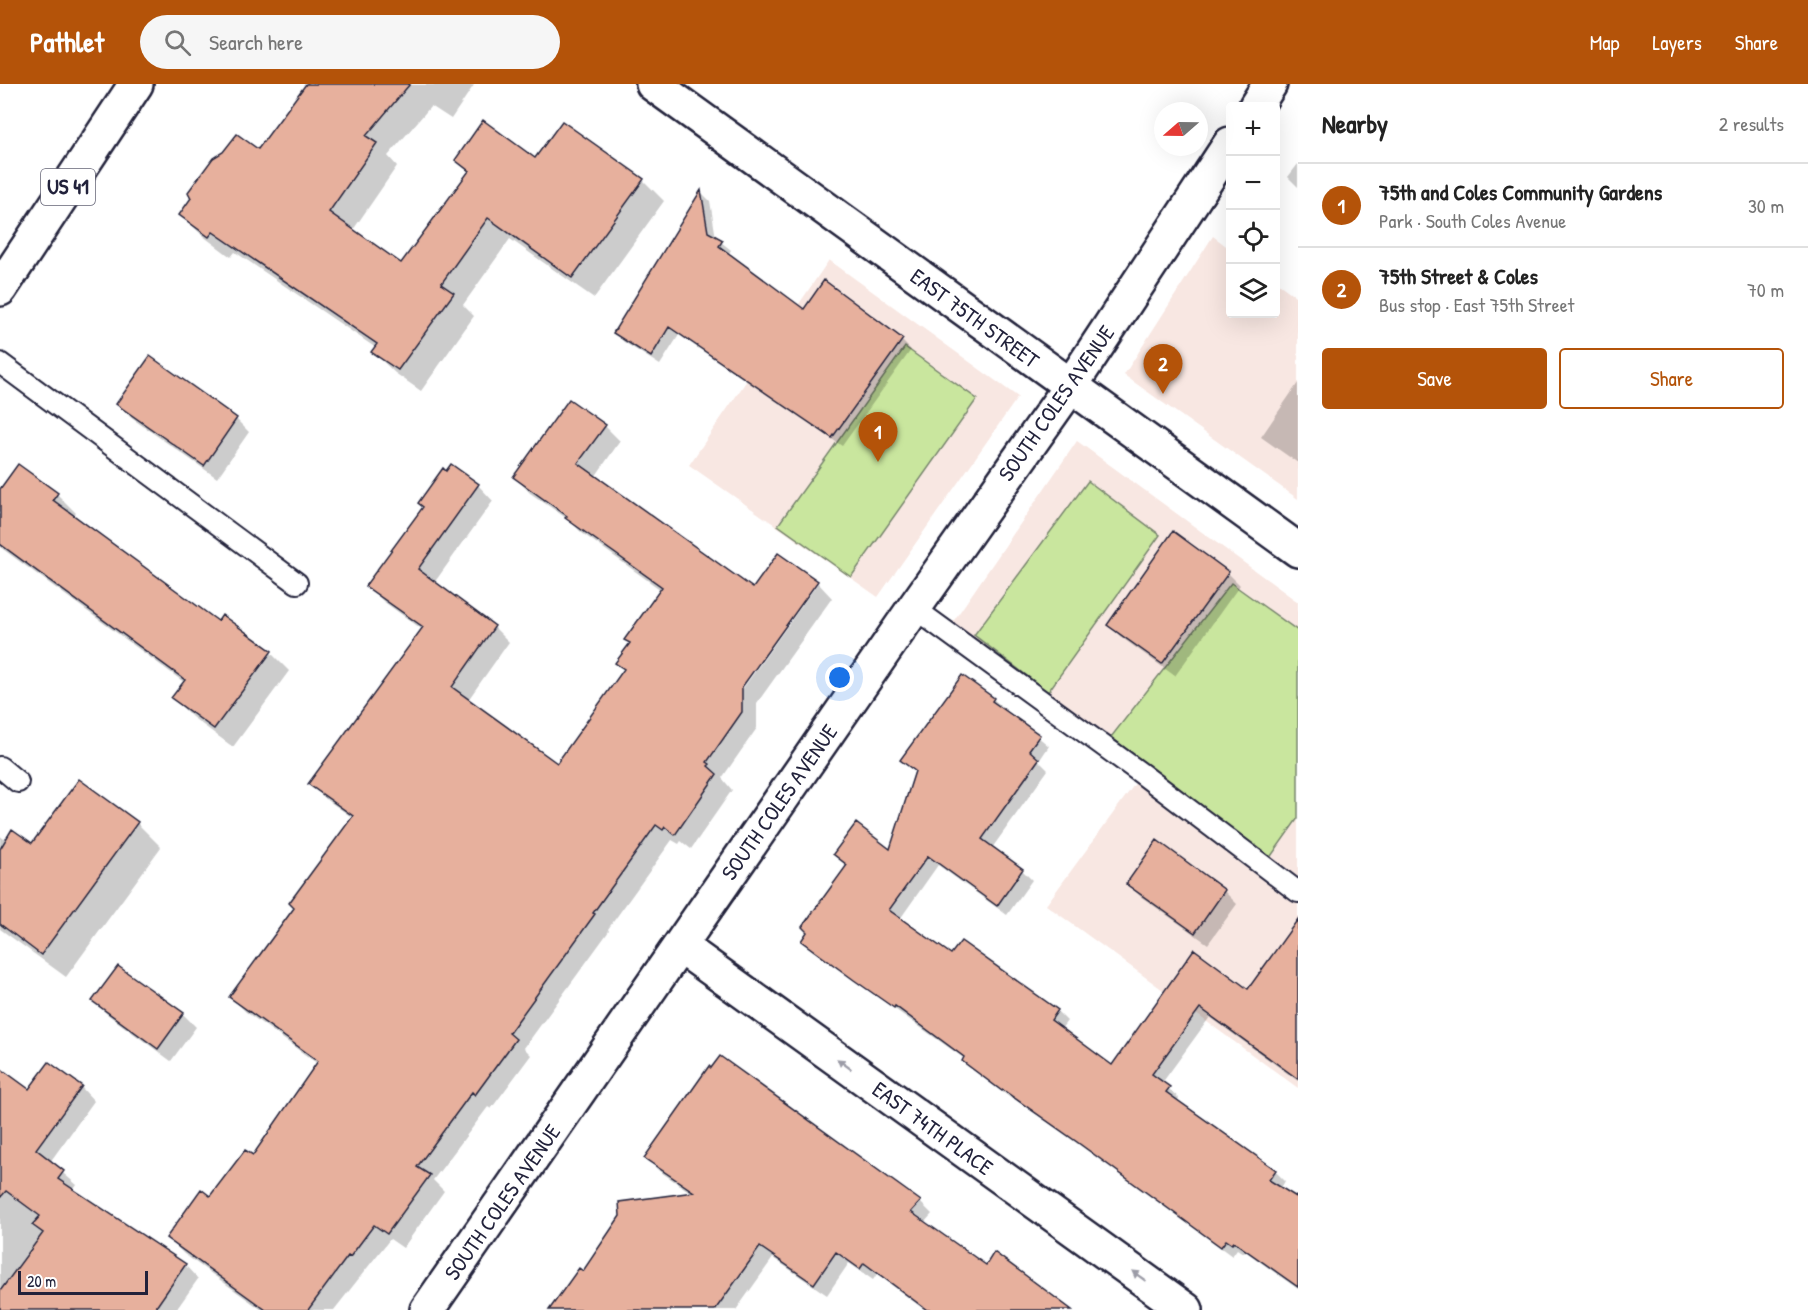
<!DOCTYPE html>
<html lang="en">
<head>
<meta charset="utf-8">
<style>
  :root { --surface:#fff; --page:#f6f6f6; --text:#222; --muted:#767676; --line:#e0e0e0; --accent:#b45309 }
  body { margin:0; font-family:"Patrick Hand",sans-serif; background:var(--page); color:var(--text) }
  .controls { position:absolute; right:18px; top:18px; display:grid; overflow:hidden; border-radius:6px; box-shadow:0 6px 24px #0002 }
  .controls button { width:54px; height:54px; display:grid; place-items:center; padding:0; border:0; border-bottom:2px solid var(--line); background:var(--surface); color:var(--text); font:30px sans-serif }
  .compass { position:absolute; left:1154px; top:18px; width:54px; height:54px; border-radius:50%; background:var(--surface); box-shadow:0 6px 24px #0002; rotate:250deg }
  .scale { position:absolute; left:18px; bottom:15px; width:130px; box-sizing:border-box; padding-left:6px; border:3px solid #22223b; border-top:0; font-size:16px; line-height:21px; white-space:nowrap; color:#22223b; -webkit-text-stroke:4px #fff; paint-order:stroke }
  .you { position:absolute; left:840px; top:594px; width:21px; height:21px; margin:-15px; border:4px solid #fff; border-radius:50%; background:#1a73e8; box-shadow:0 0 0 9px #1a73e833 }
  .badge { display:grid; place-items:center; width:39px; height:39px; border-radius:50%; background:var(--accent); color:#fff; font-size:20px; font-weight:700 }
  .pin { position:absolute; translate:-50% -50px; filter:drop-shadow(0 2px 3px #0008) }
  .pin::after { content:''; position:absolute; top:32px; width:21px; height:18px; background:inherit; clip-path:polygon(0 0,100% 0,50% 100%) }
  .list { margin:0; padding:0; list-style:none }
  h2 { display:flex; justify-content:space-between; align-items:center; height:78px; margin:0; padding:0 24px; font-size:26px }
  h2 small { font-size:20px; font-weight:400; color:var(--muted) }
  .list li { display:grid; grid-template-columns:39px 1fr auto; gap:18px; align-items:center; box-sizing:border-box; height:84px; padding:0 24px; border-top:2px solid var(--line) }
  .list b { display:block; font-size:22px; white-space:nowrap }
  .list p { margin:0; font-size:20px; white-space:nowrap; color:var(--muted) }
  .list em { font-size:20px; font-style:normal; color:var(--muted) }
  .actions { display:flex; gap:12px; padding:18px 24px }
  .actions a { flex:1; padding:14px 0; border:2px solid var(--accent); border-radius:6px; text-align:center; font-size:21px; color:var(--accent) }
  .actions .main { background:var(--accent); color:#fff }
  .icon { flex:none; width:33px; height:33px; fill:none; stroke:currentColor; stroke-width:2; stroke-linecap:round; stroke-linejoin:round }
  .map { position:relative; flex:none; width:1298px; height:1226px; overflow:hidden }
  header { display:flex; align-items:center; gap:36px; box-sizing:border-box; height:84px; padding:0 30px; background:var(--accent); color:#fff }
  header strong { font-size:28px }
  nav { display:flex; gap:33px; margin-inline-start:auto; font-size:21px }
  .search { width:420px; height:54px; background:var(--page); display:flex; align-items:center; gap:15px; box-sizing:border-box; padding:0 21px; border-radius:33px; color:var(--muted); font-size:22px }
  main { display:flex }
  aside { flex:1; background:var(--surface) }
  .map>svg:first-child { display:block }
  .built { fill:#f8e7e2 }
  .green { fill:#c9e69e; stroke:#76846c; stroke-width:1.5 }
  .shadow { fill:#0003 }
  .building { fill:#e7b09d; stroke:#22223b; stroke-width:1.5 }
  .lines { fill:none; stroke-linecap:round; stroke-linejoin:round }
  .lane-casing { stroke:#22223b; stroke-width:24 }
  .street-casing { stroke:#22223b; stroke-width:38 }
  .secondary-casing { stroke:#22223b; stroke-width:38 }
  .primary-casing { stroke:#22223b; stroke-width:38 }
  .lane { stroke:#fff; stroke-width:20 }
  .street { stroke:#fff; stroke-width:33 }
  .secondary { stroke:#fff; stroke-width:33 }
  .primary { stroke:#fff; stroke-width:33 }
  .oneway { fill:#9c9ca7 }
  .labels { text-anchor:middle; stroke-width:5; stroke-linejoin:round; paint-order:stroke }
  .shield { fill:#fff; stroke:#646476; stroke-width:1.5 }
  .shield-label { font-size:21px; font-weight:bold; fill:#22223b }
  .street-label { font-size:22px; fill:#22223b; stroke:#fff }
</style>
</head>
<body>
<header>
<strong>Pathlet</strong>
<div class="search"><svg class="icon" aria-label="search" viewBox="0 0 24 24"><circle cx="10" cy="10" r="6"/><path d="M15 15l6 6"/></svg>Search here</div>
<nav><a>Map</a><a>Layers</a><a>Share</a></nav>
</header>
<main>
<div class="map">
<svg width="1298" height="1226" viewBox="0 0 1298 1226">
  <rect width="100%" height="100%" fill="#fff"/>
  <filter id="ink" filterUnits="userSpaceOnUse"><feTurbulence type="fractalNoise" baseFrequency=".0167" numOctaves="2"/><feDisplacementMap in="SourceGraphic" scale="12" xChannelSelector="R" yChannelSelector="G"/><feConvolveMatrix kernelMatrix="1 2 1 2 8 2 1 2 1" color-interpolation-filters="sRGB"/></filter>
  <g filter="url(#ink)">
    <path class="built" d="M 1213,152 L 1230,165 L 1230,230 L 1276,230 L 1276,198 L 1298,214 L 1298,415 L 1124,291 Z
      M 829,176 L 1018,313 L 878,513 L 689,381 Z
      M 1077,357 L 1298,518 L 1298,1004 L 1046,821 L 1142,690 L 946,548 Z"/>
    <path class="green" d="M 905,263 L 977,315 L 851,493 L 778,441 Z
      M 1088,397 L 1160,451 L 1048,608 L 974,551 Z
      M 1231,499 L 1298,547 L 1298,734 L 1269,775 L 1111,653 Z"/>
    <path class="shadow" d="M 308,0 L 474,1 L 451,35 L 431,22 L 388,72 L 397,82 L 353,146 L 401,181 L 470,89 L 456,76 L 536,76 L 643,96 L 664,117 L 594,214 L 510,155 L 463,221 L 474,232 L 421,307 L 395,289 L 373,268 L 376,264 L 235,168 L 231,173 L 203,152 L 181,131 L 259,67 Z
      M 1298,80 L 1298,103 L 1288,93 Z
      M 702,109 L 710,117 L 716,154 L 731,166 L 728,171 L 805,227 L 825,198 L 902,257 L 911,266 L 842,362 L 679,251 L 660,281 L 624,258 L 615,249 Z
      M 151,274 L 236,335 L 249,348 L 217,394 L 130,333 L 118,320 Z
      M 1298,299 L 1298,379 L 1261,353 Z
      M 605,342 L 620,357 L 595,393 L 753,506 L 779,471 L 818,499 L 815,499 L 736,608 L 739,610 L 818,499 L 832,514 L 757,619 L 757,644 L 722,694 L 732,706 L 691,765 L 681,757 L 679,760 L 672,756 L 608,845 L 609,847 L 524,964 L 531,971 L 491,1025 L 488,1023 L 433,1096 L 444,1107 L 403,1164 L 390,1155 L 334,1226 L 262,1226 L 184,1170 L 168,1154 L 253,1073 L 318,980 L 246,928 L 231,913 L 296,824 L 353,734 L 326,715 L 310,700 L 423,546 L 383,517 L 367,501 L 478,401 L 493,417 L 434,499 L 494,543 L 509,558 L 468,616 L 557,681 L 625,586 L 617,579 L 631,561 L 626,556 L 661,506 L 582,449 L 569,436 L 530,409 L 515,393 Z
      M 19,382 L 57,410 L 76,429 L 73,432 L 218,539 L 223,533 L 271,569 L 289,587 L 233,663 L 192,633 L 173,614 L 185,599 L 0,463 L 0,407 Z
      M 1228,489 L 1240,501 L 1175,592 L 1121,553 L 1109,541 Z
      M 962,593 L 993,615 L 1049,662 L 1039,677 L 1048,686 L 992,764 L 1022,786 L 1032,796 L 1007,831 L 938,781 L 900,835 L 952,872 L 1057,927 L 1067,937 L 1061,945 L 1112,983 L 1194,867 L 1248,907 L 1298,837 L 1298,997 L 1210,933 L 1162,999 L 1179,1014 L 1177,1018 L 1275,1087 L 1285,1097 L 1281,1104 L 1298,1115 L 1298,1205 L 1245,1167 L 1243,1169 L 1237,1165 L 1232,1172 L 1089,1068 L 1014,1014 L 1013,1016 L 974,986 L 964,976 L 965,975 L 813,867 L 803,856 L 848,782 L 835,770 L 891,767 L 916,689 L 902,676 Z
      M 79,697 L 137,739 L 161,763 L 66,893 L 0,845 L 0,752 L 7,757 L 32,761 Z
      M 1128,800 L 1224,807 L 1237,820 L 1208,860 L 1140,812 Z
      M 119,884 L 183,930 L 196,943 L 171,977 L 107,930 L 94,917 Z
      M 0,986 L 29,1007 L 81,1003 L 94,1017 L 50,1078 L 77,1101 L 73,1107 L 185,1181 L 198,1195 L 176,1226 L 0,1226 Z
      M 646,1073 L 920,1118 L 932,1130 L 924,1139 L 986,1183 L 1071,1226 L 925,1226 L 877,1190 L 873,1196 L 849,1179 L 827,1211 L 773,1174 L 736,1226 L 550,1226 L 583,1189 L 693,1110 L 658,1086 Z"/>
    <path class="building" d="M 306,0 L 410,0 L 366,52 L 377,59 L 329,128 L 401,179 L 469,87 L 455,76 L 483,36 L 535,74 L 562,37 L 644,95 L 572,194 L 488,134 L 441,200 L 454,209 L 398,286 L 371,268 L 377,260 L 213,148 L 209,153 L 179,131 L 191,114 L 188,108 L 213,74 L 223,68 L 237,50 L 258,65 Z
      M 701,106 L 708,148 L 723,156 L 719,162 L 804,225 L 824,196 L 903,255 L 832,354 L 669,243 L 651,273 L 613,249 Z
      M 150,272 L 237,334 L 204,382 L 116,320 Z
      M 569,315 L 606,341 L 578,379 L 753,504 L 778,469 L 818,497 L 742,603 L 742,628 L 707,678 L 710,680 L 708,682 L 717,690 L 675,751 L 665,743 L 663,746 L 656,741 L 593,829 L 595,830 L 509,949 L 516,955 L 475,1011 L 472,1008 L 417,1083 L 430,1091 L 387,1150 L 374,1141 L 350,1173 L 348,1172 L 308,1226 L 266,1226 L 166,1154 L 201,1105 L 210,1112 L 245,1066 L 253,1071 L 318,977 L 229,913 L 294,824 L 289,819 L 353,732 L 308,700 L 423,543 L 365,502 L 423,423 L 418,419 L 443,384 L 446,387 L 451,380 L 479,400 L 418,485 L 495,542 L 452,603 L 557,679 L 624,585 L 615,579 L 630,559 L 624,556 L 662,503 L 565,434 L 567,432 L 513,393 Z
      M 18,380 L 58,409 L 53,416 L 218,537 L 222,531 L 272,567 L 214,645 L 171,614 L 185,596 L 0,460 L 0,405 Z
      M 1173,447 L 1229,488 L 1162,580 L 1107,541 Z
      M 962,591 L 994,614 L 992,617 L 1040,651 L 1029,666 L 1039,675 L 982,755 L 1023,785 L 997,822 L 928,772 L 889,826 L 951,870 L 961,857 L 1058,926 L 1051,936 L 1112,981 L 1194,865 L 1248,905 L 1298,835 L 1298,995 L 1200,924 L 1152,990 L 1170,1003 L 1166,1008 L 1276,1086 L 1269,1096 L 1298,1114 L 1298,1203 L 1234,1158 L 1232,1160 L 1226,1156 L 1221,1163 L 1077,1058 L 1003,1006 L 1002,1007 L 962,977 L 964,973 L 895,922 L 894,924 L 854,896 L 801,857 L 807,848 L 802,843 L 847,781 L 833,770 L 856,739 L 890,765 L 915,687 L 900,676 Z
      M 79,695 L 138,738 L 41,871 L 0,840 L 0,765 L 12,745 L 32,759 Z
      M 1157,756 L 1225,806 L 1195,849 L 1126,800 Z
      M 118,882 L 184,929 L 158,965 L 92,917 Z
      M 720,972 L 921,1117 L 911,1128 L 986,1181 L 994,1168 L 1072,1226 L 927,1226 L 864,1179 L 860,1185 L 836,1168 L 814,1200 L 760,1163 L 715,1226 L 549,1226 L 579,1184 L 583,1187 L 620,1132 L 619,1118 L 694,1108 L 644,1074 L 709,982 L 711,984 Z
      M 49,978 L 82,1002 L 36,1065 L 64,1087 L 58,1095 L 186,1180 L 154,1226 L 0,1226 L 0,1207 L 43,1149 L 32,1141 L 40,1132 L 6,1107 L 0,1114 L 0,984 L 29,1005 Z"/>
    <g class="lines">
      <g class="lane-casing">
        <path id="lane" d="M 0,279 L 297,499
          M 914,524 L 1142,690 L 1298,808
          M 0,683 L 18,698"/>
      </g>
      <g class="street-casing">
        <path id="street" d="M 1256,22 L 1270,0
          M 680,862 L 1186,1226
          M 427,1226 L 914,524 L 1070,303 L 1230,60"/>
      </g>
      <g class="secondary-casing">
        <path id="secondary" d="M 653,0 L 1298,466"/>
      </g>
      <g class="primary-casing">
        <path id="primary" d="M 0,205 L 136,0"/>
      </g>
      <use href="#lane" class="lane"/>
      <use href="#street" class="street"/>
      <use href="#secondary" class="secondary"/>
      <use href="#primary" class="primary"/>
    </g>
    <defs><path id="oneway-solid" d="M-6-.8H1V-3.2L6.5 0L1 3.2V.8H-6Z" transform="scale(1.5)"/></defs>
    <g class="oneway">
      <use href="#oneway-solid" transform="translate(844 980) rotate(-144)"/>
      <use href="#oneway-solid" transform="translate(1139 1192) rotate(-144)"/>
    </g>
  </g>
  <g class="labels">
    <rect class="shield" x="41" y="85" width="54" height="36" rx="4.5"/>
    <g class="shield-label">
      <text x="68" y="110">US 41</text>
    </g>
    <g class="street-label">
      <text transform="translate(975 234) rotate(36)" y="8">EAST 75TH STREET</text>
      <text transform="translate(1056 319) rotate(-55)" y="8">SOUTH COLES AVENUE</text>
      <text transform="translate(779 718) rotate(-55)" y="8">SOUTH COLES AVENUE</text>
      <text transform="translate(933 1044) rotate(36)" y="8">EAST 74TH PLACE</text>
      <text transform="translate(502 1118) rotate(-55)" y="8">SOUTH COLES AVENUE</text>
    </g>
  </g>
</svg>
<div class="controls">
<button>+</button>
<button>−</button>
<button><svg class="icon" aria-label="locate" viewBox="0 0 24 24"><circle cx="12" cy="12" r="6"/><path d="M12 2v4M12 18v4M2 12h4M18 12h4"/></svg></button>
<button><svg class="icon" aria-label="layers" viewBox="0 0 24 24"><path d="M12 4l9 5-9 5-9-5zM3 14l9 5 9-5"/></svg></button>
</div>
<svg class="compass" viewBox="-18 -18 36 36"><path d="M0-13l5 13h-10z" fill="#e53935"/><path d="M0 13l5-13h-10z" fill="#767676"/></svg>
<div class="scale">20 m</div>
<div class="you"></div>
<div class="pin badge" style="left:878px;top:378px">1</div>
<div class="pin badge" style="left:1163px;top:310px">2</div>
</div>
<aside>
<h2>Nearby<small>2 results</small></h2>
<ul class="list">
<li><span class="badge">1</span><div><b>75th and Coles Community Gardens</b><p>Park · South Coles Avenue</p></div><em>30 m</em></li>
<li><span class="badge">2</span><div><b>75th Street &amp; Coles</b><p>Bus stop · East 75th Street</p></div><em>70 m</em></li>
</ul>
<div class="actions"><a class="main">Save</a><a>Share</a></div>
</aside>
</main>
</body>
</html>
